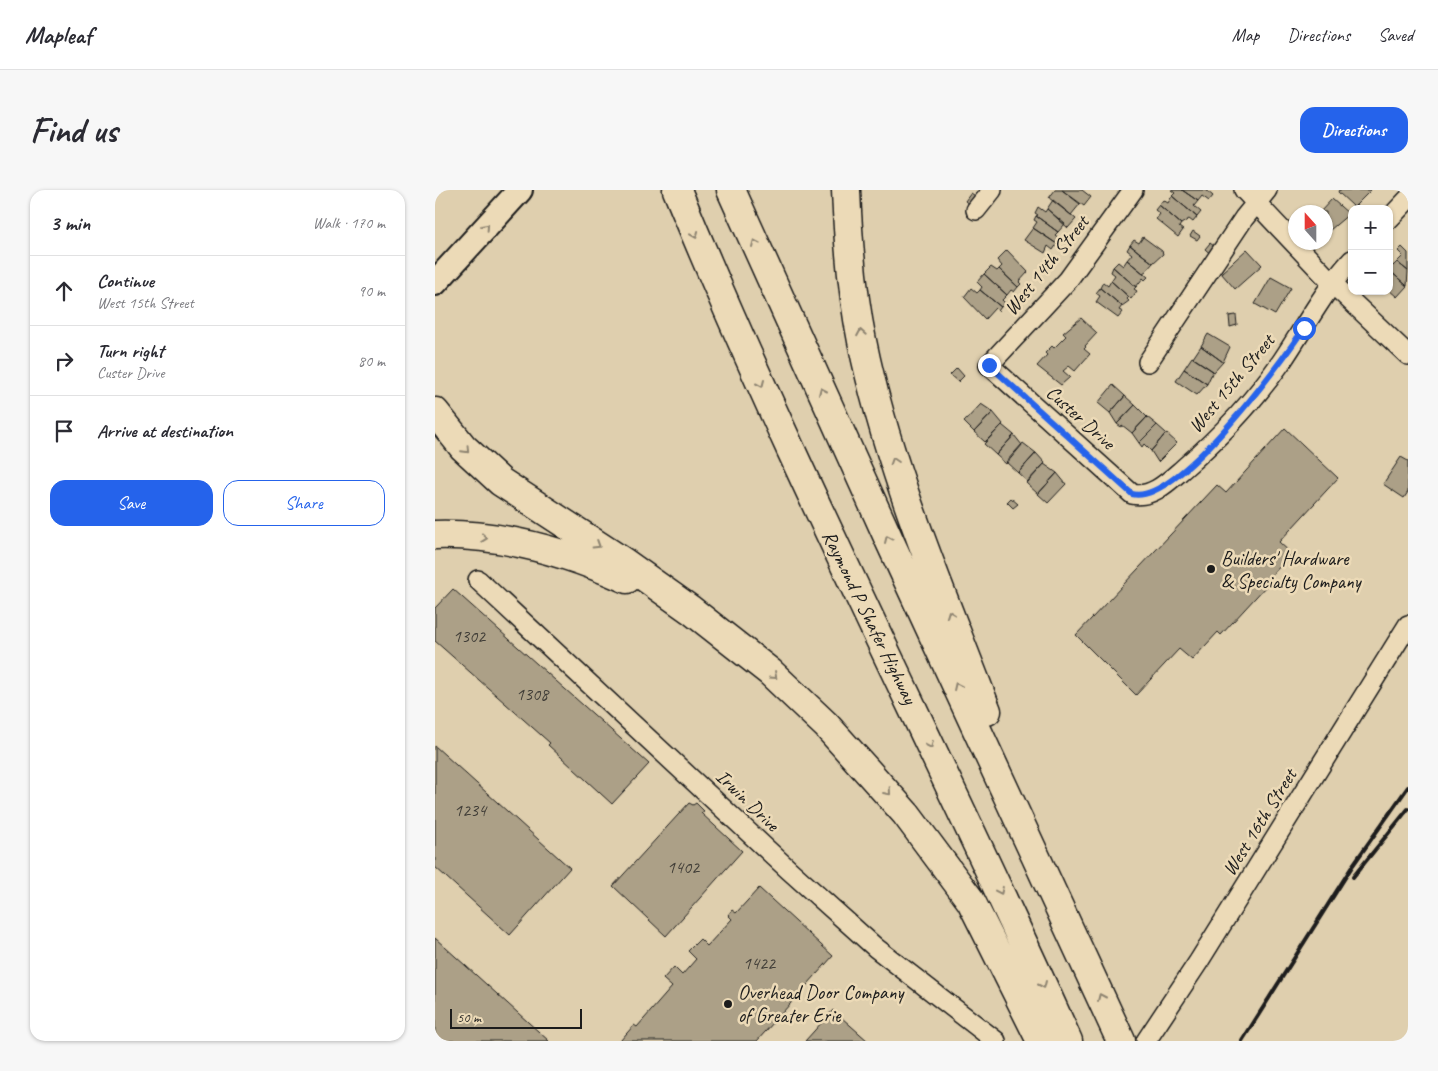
<!DOCTYPE html>
<html lang="en">
<head>
<meta charset="utf-8">
<style>
  :root { --surface:#fff; --page:#f7f7f7; --text:#2b2b33; --muted:#7c7c81; --line:#e1e1e2; --accent:#2563eb }
  body { margin:0; font-family:Caveat,sans-serif; background:var(--page); color:var(--text) }
  .controls { position:absolute; right:15px; top:15px; display:grid; overflow:hidden; border-radius:10px; box-shadow:0 1px 4px #0004 }
  .controls button { width:45px; height:45px; display:grid; place-items:center; padding:0; border:0; border-bottom:1px solid var(--line); background:var(--surface); color:var(--text); font:25px sans-serif }
  .compass { position:absolute; left:853px; top:15px; width:45px; height:45px; border-radius:50%; background:var(--surface); box-shadow:0 1px 4px #0004; rotate:339deg }
  .scale { position:absolute; left:15px; bottom:12px; width:132px; box-sizing:border-box; padding-left:5px; border:2px solid #1c1c1c; border-top:0; font-size:14px; line-height:18px; white-space:nowrap; color:#1c1c1c; -webkit-text-stroke:4px #ecdab7; paint-order:stroke }
  .stop { position:absolute; width:15px; height:15px; margin:-11px; border:4px solid #2563eb; border-radius:50%; background:#fff }
  .stop.end { background:#2563eb; border-color:#fff; box-shadow:0 1px 5px #0008 }
  .list { margin:0; padding:0; list-style:none }
  h2 { display:flex; justify-content:space-between; align-items:center; height:65px; margin:0; padding:0 20px; font-size:21px }
  h2 small { font-size:16px; font-weight:400; color:var(--muted) }
  .list li { display:grid; grid-template-columns:32px 1fr auto; gap:15px; align-items:center; box-sizing:border-box; height:70px; padding:0 20px; border-top:1px solid var(--line) }
  .list b { display:block; font-size:19px; white-space:nowrap }
  .list p { margin:0; font-size:16px; white-space:nowrap; color:var(--muted) }
  .list em { font-size:16px; font-style:normal; color:var(--muted) }
  .actions { display:flex; gap:10px; padding:15px 20px }
  .actions a { flex:1; padding:11px 0; border:1px solid var(--accent); border-radius:15px; text-align:center; font-size:18px; color:var(--accent) }
  .actions .main { background:var(--accent); color:#fff }
  .icon { flex:none; width:28px; height:28px; fill:none; stroke:currentColor; stroke-width:2; stroke-linecap:round; stroke-linejoin:round }
  .map { position:relative; flex:none; width:973px; height:851px; overflow:hidden; border-radius:15px }
  header { display:flex; align-items:center; gap:30px; box-sizing:border-box; height:70px; padding:0 25px; background:var(--surface); border-bottom:1px solid var(--line) }
  header strong { font-size:24px }
  nav { display:flex; gap:28px; margin-inline-start:auto; font-size:18px }
  .intro { display:flex; align-items:center; justify-content:space-between; box-sizing:border-box; height:120px; padding:0 30px }
  h1 { margin:0; font-size:35px }
  .button { padding:12px 22px; border-radius:15px; background:var(--accent); color:#fff; font-size:18px; font-weight:700 }
  main { display:flex; gap:30px; padding:0 30px }
  aside { flex:1; background:var(--surface); border-radius:15px; box-shadow:0 1px 4px #0004 }
  .map>svg:first-child { display:block }
  .building { fill:#aca087; stroke:#1c1c1c }
  .lines { fill:none; stroke-linecap:round; stroke-linejoin:round }
  .minor-casing { stroke:#1c1c1c; stroke-width:22 }
  .major-casing { stroke:#1c1c1c; stroke-width:28 }
  .highway-casing { stroke:#1c1c1c; stroke-width:31 }
  .minor { stroke:#ecdab7; stroke-width:19 }
  .major { stroke:#ecdab7; stroke-width:24 }
  .highway { stroke:#ecdab7; stroke-width:28 }
  .rail { stroke:#1c1c1c; stroke-width:4 }
  .oneway { stroke:#8e8471 }
  .route { stroke:#2563eb; stroke-width:6 }
  .poi-dot { fill:#1c1c1c; stroke:#ecdab7; stroke-width:2 }
  .labels { text-anchor:middle; stroke-width:5; stroke-linejoin:round; paint-order:stroke }
  .number-label { font-size:18px; fill:#403d37 }
  .street-label { font-size:20px; fill:#1c1c1c; stroke:#ecdab7 }
  .poi-label { font-size:20px; fill:#1c1c1c; stroke:#ecdab7; text-anchor:start }
</style>
</head>
<body>
<header>
<strong>Mapleaf</strong>
<nav><a>Map</a><a>Directions</a><a>Saved</a></nav>
</header>
<div class="intro"><h1>Find us</h1><a class="button">Directions</a></div>
<main>
<aside>
<h2>3 min<small>Walk · 170 m</small></h2>
<ul class="list">
<li><svg class="icon" aria-label="ahead" viewBox="0 0 24 24"><path d="M12 20V5M6 11l6-6 6 6"/></svg><div><b>Continue</b><p>West 15th Street</p></div><em>90 m</em></li>
<li><svg class="icon" aria-label="right" viewBox="0 0 24 24"><path d="M7 20v-9h11M14 6l5 5-5 5"/></svg><div><b>Turn right</b><p>Custer Drive</p></div><em>80 m</em></li>
<li><svg class="icon" aria-label="arrive" viewBox="0 0 24 24"><path d="M6 21V4h12l-3 4 3 4H6"/></svg><div><b>Arrive at destination</b></div></li>
</ul>
<div class="actions"><a class="main">Save</a><a>Share</a></div>
</aside>
<div class="map">
<svg width="973" height="851" viewBox="0 0 973 851">
  <rect width="100%" height="100%" fill="#dfcfae"/>
  <filter id="ink" filterUnits="userSpaceOnUse"><feTurbulence type="fractalNoise" baseFrequency=".02" numOctaves="2"/><feDisplacementMap in="SourceGraphic" scale="10" xChannelSelector="R" yChannelSelector="G"/><feConvolveMatrix kernelMatrix="1 2 1 2 8 2 1 2 1" color-interpolation-filters="sRGB"/></filter>
  <g filter="url(#ink)">
    <path class="building" d="M 620,0 L 627,0 L 645,14 L 636,25 L 614,8 Z
      M 627,0 L 647,0 L 656,7 L 649,16 Z
      M 736,0 L 747,0 L 763,11 L 759,16 L 766,22 L 762,27 L 737,6 L 740,3 Z
      M 747,0 L 771,0 L 778,6 L 774,11 L 767,6 L 763,11 Z
      M 904,0 L 936,0 L 919,17 L 903,2 Z
      M 536,3 L 543,8 L 536,16 L 530,11 Z
      M 737,6 L 762,27 L 758,32 L 754,29 L 746,34 L 724,15 L 728,10 L 733,13 Z
      M 897,9 L 914,24 L 895,40 L 891,35 L 891,22 L 885,22 Z
      M 618,10 L 641,29 L 633,38 L 612,19 Z
      M 724,15 L 746,34 L 744,37 L 748,40 L 743,47 L 721,29 L 725,24 L 720,20 Z
      M 603,17 L 610,22 L 612,19 L 630,34 L 623,42 L 601,26 L 603,25 L 600,23 Z
      M 601,26 L 623,42 L 620,45 L 625,49 L 622,54 L 598,38 L 602,32 L 599,30 Z
      M 598,38 L 622,54 L 618,60 L 613,56 L 610,63 L 589,50 Z
      M 758,41 L 765,46 L 762,50 L 755,46 Z
      M 708,47 L 727,61 L 728,64 L 718,73 L 695,55 L 699,50 L 704,53 Z
      M 775,53 L 784,60 L 779,67 L 770,59 Z
      M 695,55 L 718,73 L 711,81 L 708,83 L 692,70 L 697,64 L 692,60 Z
      M 967,57 L 973,63 L 973,81 L 962,72 L 968,66 L 963,61 Z
      M 812,59 L 827,75 L 800,99 L 786,83 Z
      M 572,60 L 593,82 L 584,92 L 586,94 L 583,97 L 564,79 L 567,76 L 562,70 Z
      M 692,70 L 713,87 L 710,90 L 708,88 L 701,97 L 678,77 L 683,72 L 688,76 Z
      M 954,71 L 958,76 L 962,72 L 973,81 L 972,96 L 954,80 Z
      M 556,77 L 562,81 L 564,79 L 583,97 L 579,102 L 576,100 L 572,105 L 549,84 Z
      M 678,77 L 701,97 L 699,99 L 702,101 L 696,109 L 676,91 L 680,85 L 676,82 Z
      M 954,80 L 972,96 L 962,107 L 954,100 Z
      M 549,84 L 572,105 L 567,110 L 570,113 L 566,117 L 545,100 L 547,97 L 542,92 Z
      M 836,87 L 856,98 L 840,125 L 820,114 Z
      M 676,91 L 694,107 L 692,109 L 694,111 L 687,116 L 665,98 L 668,92 L 673,96 Z
      M 536,98 L 542,103 L 545,100 L 566,117 L 563,121 L 560,118 L 550,129 L 529,107 Z
      M 665,98 L 687,116 L 684,120 L 688,122 L 683,128 L 661,112 L 665,106 L 661,103 Z
      M 801,125 L 802,135 L 795,137 L 794,126 Z
      M 646,128 L 662,143 L 650,156 L 651,157 L 649,159 L 655,164 L 647,173 L 640,181 L 634,176 L 628,181 L 635,187 L 626,195 L 602,176 L 612,165 L 610,163 L 617,156 L 619,158 L 631,146 L 628,143 Z
      M 773,144 L 795,157 L 788,172 L 766,156 Z
      M 766,156 L 788,172 L 779,182 L 758,168 Z
      M 757,167 L 778,181 L 772,194 L 749,179 Z
      M 522,178 L 529,186 L 523,192 L 515,185 Z
      M 749,179 L 772,194 L 762,205 L 741,191 Z
      M 678,195 L 690,206 L 675,223 L 663,213 Z
      M 690,206 L 700,215 L 682,234 L 675,223 Z
      M 546,214 L 558,222 L 539,242 L 529,232 Z
      M 700,215 L 712,227 L 697,243 L 687,235 L 686,237 L 682,234 Z
      M 558,222 L 568,234 L 550,252 L 539,242 Z
      M 712,227 L 722,235 L 704,253 L 697,243 Z
      M 567,235 L 579,245 L 561,265 L 549,254 Z
      M 722,235 L 731,243 L 716,261 L 709,254 L 707,257 L 704,253 Z
      M 850,238 L 903,288 L 844,352 L 857,364 L 829,393 L 832,395 L 786,445 L 783,442 L 757,470 L 744,459 L 701,505 L 641,445 L 782,295 L 791,303 Z
      M 731,243 L 742,253 L 723,272 L 716,261 Z
      M 579,245 L 587,255 L 571,274 L 561,265 Z
      M 588,253 L 601,263 L 583,283 L 571,272 Z
      M 601,263 L 610,273 L 593,292 L 583,283 Z
      M 966,267 L 973,271 L 973,302 L 969,308 L 948,294 Z
      M 609,274 L 622,283 L 603,304 L 591,293 Z
      M 622,283 L 631,294 L 613,313 L 603,304 Z
      M 576,308 L 583,314 L 578,318 L 572,312 Z
      M 18,399 L 214,574 L 177,614 L 113,555 L 115,553 L 0,451 L 0,418 Z
      M 0,556 L 135,678 L 75,745 L 0,677 Z
      M 254,613 L 258,615 L 261,613 L 269,621 L 266,623 L 307,661 L 231,746 L 178,696 Z
      M 324,698 L 398,766 L 322,851 L 185,851 L 199,835 L 202,837 L 237,797 L 228,789 L 239,777 L 247,785 L 261,769 L 253,761 L 265,749 L 272,756 L 297,729 L 293,725 L 297,720 L 301,723 Z
      M 0,748 L 114,851 L 0,851 Z
      M 398,820 L 433,851 L 370,851 Z"/>
    <g class="lines">
      <g class="minor-casing">
        <path id="minor" d="M 698,0 L 633,90 L 554,175 L 697,304 C 717,309 735,290 749,278 C 786,246 819,211 847,171 C 870,137 889,100 917,70
          M 809,0 L 897,93 L 973,165
          M 541,20 L 557,0
          M 954,29 L 973,9
          M 713,172 L 809,28 L 832,0
          M 43,390 L 354,680 L 441,758 L 561,851
          M 711,851 L 764,771 L 973,435"/>
      </g>
      <g class="major-casing">
        <path id="major" d="M 0,93 L 85,0"/>
      </g>
      <g class="highway-casing">
        <path id="highway" d="M 242,0 C 361,289 505,566 633,851
          M 296,0 L 456,354 L 686,851
          M 411,0 C 413,50 417,102 427,151 C 453,279 506,400 552,521
          M 0,222 L 28,257 L 66,292 L 187,371 L 256,420 L 335,482 L 391,535 L 471,624 L 536,711 L 606,851
          M 0,345 C 67,343 132,362 192,389"/>
      </g>
      <use href="#minor" class="minor"/>
      <use href="#major" class="major"/>
      <use href="#highway" class="highway"/>
      <path class="rail" d="M 918,687 L 973,619
        M 807,851 L 918,675 L 973,597"/>
    </g>
    <defs><path id="oneway-chevron" d="M-2-3.5L2.5 0L-2 3.5" fill="none" stroke-width="1.6" stroke-linecap="round" stroke-linejoin="round" transform="scale(1.25)"/></defs>
    <g class="oneway">
      <use href="#oneway-chevron" transform="translate(51 37) rotate(-48)"/>
      <use href="#oneway-chevron" transform="translate(260 45) rotate(68)"/>
      <use href="#oneway-chevron" transform="translate(320 53) rotate(-114)"/>
      <use href="#oneway-chevron" transform="translate(426 143) rotate(-100)"/>
      <use href="#oneway-chevron" transform="translate(326 194) rotate(66)"/>
      <use href="#oneway-chevron" transform="translate(387 201) rotate(-114)"/>
      <use href="#oneway-chevron" transform="translate(31 260) rotate(47)"/>
      <use href="#oneway-chevron" transform="translate(459 271) rotate(-108)"/>
      <use href="#oneway-chevron" transform="translate(49 348) rotate(6)"/>
      <use href="#oneway-chevron" transform="translate(453 349) rotate(-114)"/>
      <use href="#oneway-chevron" transform="translate(162 355) rotate(32)"/>
      <use href="#oneway-chevron" transform="translate(515 424) rotate(-111)"/>
      <use href="#oneway-chevron" transform="translate(339 486) rotate(42)"/>
      <use href="#oneway-chevron" transform="translate(522 496) rotate(-115)"/>
      <use href="#oneway-chevron" transform="translate(495 555) rotate(65)"/>
      <use href="#oneway-chevron" transform="translate(453 602) rotate(49)"/>
      <use href="#oneway-chevron" transform="translate(565 701) rotate(65)"/>
      <use href="#oneway-chevron" transform="translate(608 795) rotate(66)"/>
      <use href="#oneway-chevron" transform="translate(666 807) rotate(-114)"/>
    </g>
  </g>
  <g class="lines" filter="url(#ink)">
    <path class="route" d="M 554,175 L 697,304 C 741,316 846,173 869,138"/>
  </g>
  <g class="poi-dot">
    <circle cx="776" cy="379" r="5"/>
    <circle cx="293" cy="814" r="5"/>
  </g>
  <g class="labels">
    <g class="number-label">
      <text x="34" y="452">1302</text>
      <text x="97" y="510">1308</text>
      <text x="35" y="626">1234</text>
      <text x="248" y="683">1402</text>
      <text x="324" y="779">1422</text>
    </g>
    <g class="street-label">
      <text transform="translate(611 75) rotate(-51)" y="7">West 14th Street</text>
      <text transform="translate(796 193) rotate(-50)" y="7">West 15th Street</text>
      <text transform="translate(646 227) rotate(42)" y="7">Custer Drive</text>
      <text transform="translate(435 427) rotate(64)" y="7">Raymond P Shafer Highway</text>
      <text transform="translate(313 610) rotate(44)" y="7">Irwin Drive</text>
      <text transform="translate(824 632) rotate(-58)" y="7">West 16th Street</text>
    </g>
    <g class="poi-label">
      <text x="786" y="375">Builders' Hardware<tspan x="786" dy="23">&amp; Specialty Company</tspan></text>
      <text x="303" y="809">Overhead Door Company<tspan x="303" dy="23">of Greater Erie</tspan></text>
    </g>
  </g>
</svg>
<div class="controls">
<button>+</button>
<button>−</button>
</div>
<svg class="compass" viewBox="-18 -18 36 36"><path d="M0-13l5 13h-10z" fill="#e53935"/><path d="M0 13l5-13h-10z" fill="#7c7c81"/></svg>
<div class="scale">50 m</div>
<div class="stop" style="left:869px;top:138px"></div>
<div class="stop end" style="left:554px;top:175px"></div>
</div>
</main>
</body>
</html>
